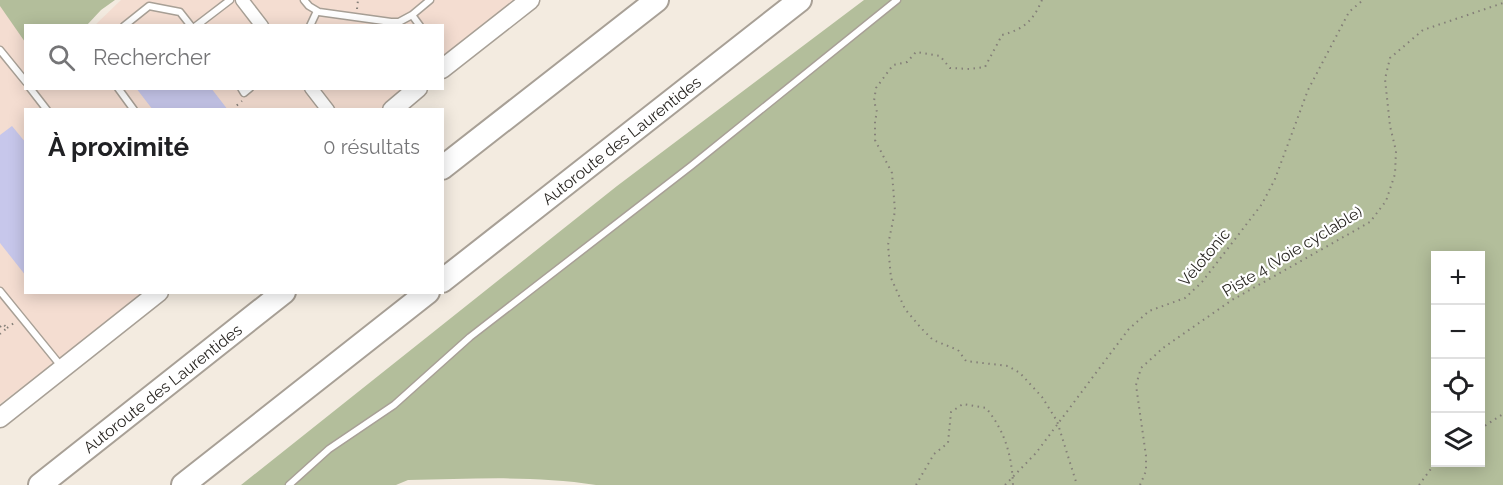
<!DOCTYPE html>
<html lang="fr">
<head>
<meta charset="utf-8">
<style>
  :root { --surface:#fff; --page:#f2f2f2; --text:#202124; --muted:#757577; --line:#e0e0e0 }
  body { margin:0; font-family:Raleway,sans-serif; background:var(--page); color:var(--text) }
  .controls { position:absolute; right:18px; bottom:18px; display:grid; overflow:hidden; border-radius:0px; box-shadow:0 3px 15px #0003 }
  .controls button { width:54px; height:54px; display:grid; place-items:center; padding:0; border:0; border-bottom:2px solid var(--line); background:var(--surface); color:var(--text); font:30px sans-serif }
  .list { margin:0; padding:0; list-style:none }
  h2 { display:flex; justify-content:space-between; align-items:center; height:78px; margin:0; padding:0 24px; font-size:26px }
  h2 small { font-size:20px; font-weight:400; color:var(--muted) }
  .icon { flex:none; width:33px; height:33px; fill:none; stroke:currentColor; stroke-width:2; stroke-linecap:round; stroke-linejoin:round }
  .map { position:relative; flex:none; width:1503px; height:485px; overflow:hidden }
  .search { position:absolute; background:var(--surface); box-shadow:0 3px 15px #0003; left:24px; top:24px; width:420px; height:66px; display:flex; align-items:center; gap:15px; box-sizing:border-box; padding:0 21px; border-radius:0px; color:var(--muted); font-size:22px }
  .panel { position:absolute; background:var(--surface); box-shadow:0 3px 15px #0003; left:24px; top:108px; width:420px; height:186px; border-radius:0px }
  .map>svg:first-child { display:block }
  .industrial { fill:#f4ddd1 }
  .forest { fill:#b3be9b; fill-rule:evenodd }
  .building { fill:#c7c7eb }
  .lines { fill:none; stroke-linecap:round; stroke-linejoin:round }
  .lane-casing { stroke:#a8a096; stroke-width:9 }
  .street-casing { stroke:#a8a096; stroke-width:15 }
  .secondary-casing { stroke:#a8a096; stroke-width:21 }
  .highway-casing { stroke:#a8a096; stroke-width:26 }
  .path { stroke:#847f78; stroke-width:2; stroke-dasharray:1.5 4.5; stroke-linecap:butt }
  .lane { stroke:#fff; stroke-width:6 }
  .street { stroke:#fff; stroke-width:12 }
  .secondary { stroke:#fff; stroke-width:18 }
  .highway { stroke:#fff; stroke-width:22 }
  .labels { text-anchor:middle; stroke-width:4.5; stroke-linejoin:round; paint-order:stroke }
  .street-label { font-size:16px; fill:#292622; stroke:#fff }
</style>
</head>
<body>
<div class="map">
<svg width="1503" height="485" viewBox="0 0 1503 485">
  <rect width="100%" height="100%" fill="#f3ebe0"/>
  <path class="industrial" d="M 121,0 L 516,0 L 443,60 L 442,26 L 94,26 Z
    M 0,4 L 25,38 L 26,88 L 408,89 L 382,109 L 26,110 L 26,292 L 146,293 L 0,404 Z"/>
  <path class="forest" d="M 0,0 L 115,0 L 101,10 L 87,25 L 26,26 L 25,42 L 0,6 Z
    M 864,0 L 1503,0 L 1503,485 L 596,485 C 534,475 471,479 408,480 L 396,485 L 241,485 L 617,186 ZM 1436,255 L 1480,255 L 1480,462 L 1436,462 Z"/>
  <path class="building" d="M 136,88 L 211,88 L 228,110 L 153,110 Z
    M 12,126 L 26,143 L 26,276 L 0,243 L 0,135 Z"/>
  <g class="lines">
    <g class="lane-casing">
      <path id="lane" d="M 304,0 L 309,6 L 319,12 L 391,22 L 399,22 L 412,15
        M 124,26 L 149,6 L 180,12 L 191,26
        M 196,26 L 230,0
        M 310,26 L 317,11
        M 420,26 L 412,15 L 430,0
        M 0,50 L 26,82
        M 30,88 L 47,110
        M 118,88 L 134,110
        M 241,88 L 244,93 L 250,88
        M 0,291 L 61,366
        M 289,485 L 329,449 L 394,405 L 470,337 L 691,166 L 897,0"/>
    </g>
    <g class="street-casing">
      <path id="street" d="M 242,0 L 262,26
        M 311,88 L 328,110"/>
    </g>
    <g class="secondary-casing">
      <path id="secondary" d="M 442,69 L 530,0
        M 392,110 L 418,88
        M 0,418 L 159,292"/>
    </g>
    <g class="highway-casing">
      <g id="highway">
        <path d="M 442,168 L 657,0"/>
        <path id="s1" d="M 442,281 L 800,0"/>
        <path id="s2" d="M 40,485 L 284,292"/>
        <path d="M 183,485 L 428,292"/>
      </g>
    </g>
    <path class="path" d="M 1042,0 C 1033,21 1024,29 1002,35 L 985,67 L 970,69 L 950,68 L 940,56 L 916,52 L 907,62 L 893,65 L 876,88 L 874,101 L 877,112 L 875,121 L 875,140 L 892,173 L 895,211 L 888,245 L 891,278 L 905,309 L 921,328 L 933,340 L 958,350 L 966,361 L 1008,366 L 1020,373 L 1042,397 L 1057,421 L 1077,485
      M 357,9 L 358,0
      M 239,110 L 236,106 L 242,101
      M 0,327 L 3,324 L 7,328 L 0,334
      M 7,328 L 14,323
      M 1480,429 L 1503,414
      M 916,485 L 934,454 L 948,443 L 951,412 L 963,404 L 986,408 C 1005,431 1012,456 1013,485
      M 1005,485 L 1036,453 L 1128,330 L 1149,311 L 1185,298 L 1202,282 L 1262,204 L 1275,179 L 1308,90 L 1349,12 L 1363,0
      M 1140,485 L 1146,471 L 1146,456 L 1136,385 L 1141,368 L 1163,348 L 1232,300 L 1370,222 L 1386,201 L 1395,174 L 1396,151 L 1390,126 L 1385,79 L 1390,58 L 1423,30 L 1503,3
      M 1419,485 L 1436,462"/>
    <use href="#lane" class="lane"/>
    <use href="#street" class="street"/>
    <use href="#secondary" class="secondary"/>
    <use href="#highway" class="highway"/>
  </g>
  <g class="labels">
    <g class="street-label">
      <text dy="6" stroke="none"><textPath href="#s1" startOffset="228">Autoroute des Laurentides</textPath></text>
      <text transform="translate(1292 251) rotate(-31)" y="6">Piste 4 (Voie cyclable)</text>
      <text transform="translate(1204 257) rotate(-50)" y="6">Vélotonic</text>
      <text dy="6" stroke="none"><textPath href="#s2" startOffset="156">Autoroute des Laurentides</textPath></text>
    </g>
  </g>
</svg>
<div class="controls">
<button>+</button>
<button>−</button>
<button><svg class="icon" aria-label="locate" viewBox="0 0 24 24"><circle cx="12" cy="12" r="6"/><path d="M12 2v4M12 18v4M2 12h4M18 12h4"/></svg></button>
<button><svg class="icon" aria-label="layers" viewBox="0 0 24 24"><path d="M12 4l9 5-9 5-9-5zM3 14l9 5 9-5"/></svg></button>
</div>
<div class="search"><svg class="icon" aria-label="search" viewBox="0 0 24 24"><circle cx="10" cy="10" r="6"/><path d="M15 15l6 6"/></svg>Rechercher</div>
<section class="panel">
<h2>À proximité<small>0 résultats</small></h2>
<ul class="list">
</ul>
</section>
</div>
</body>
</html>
